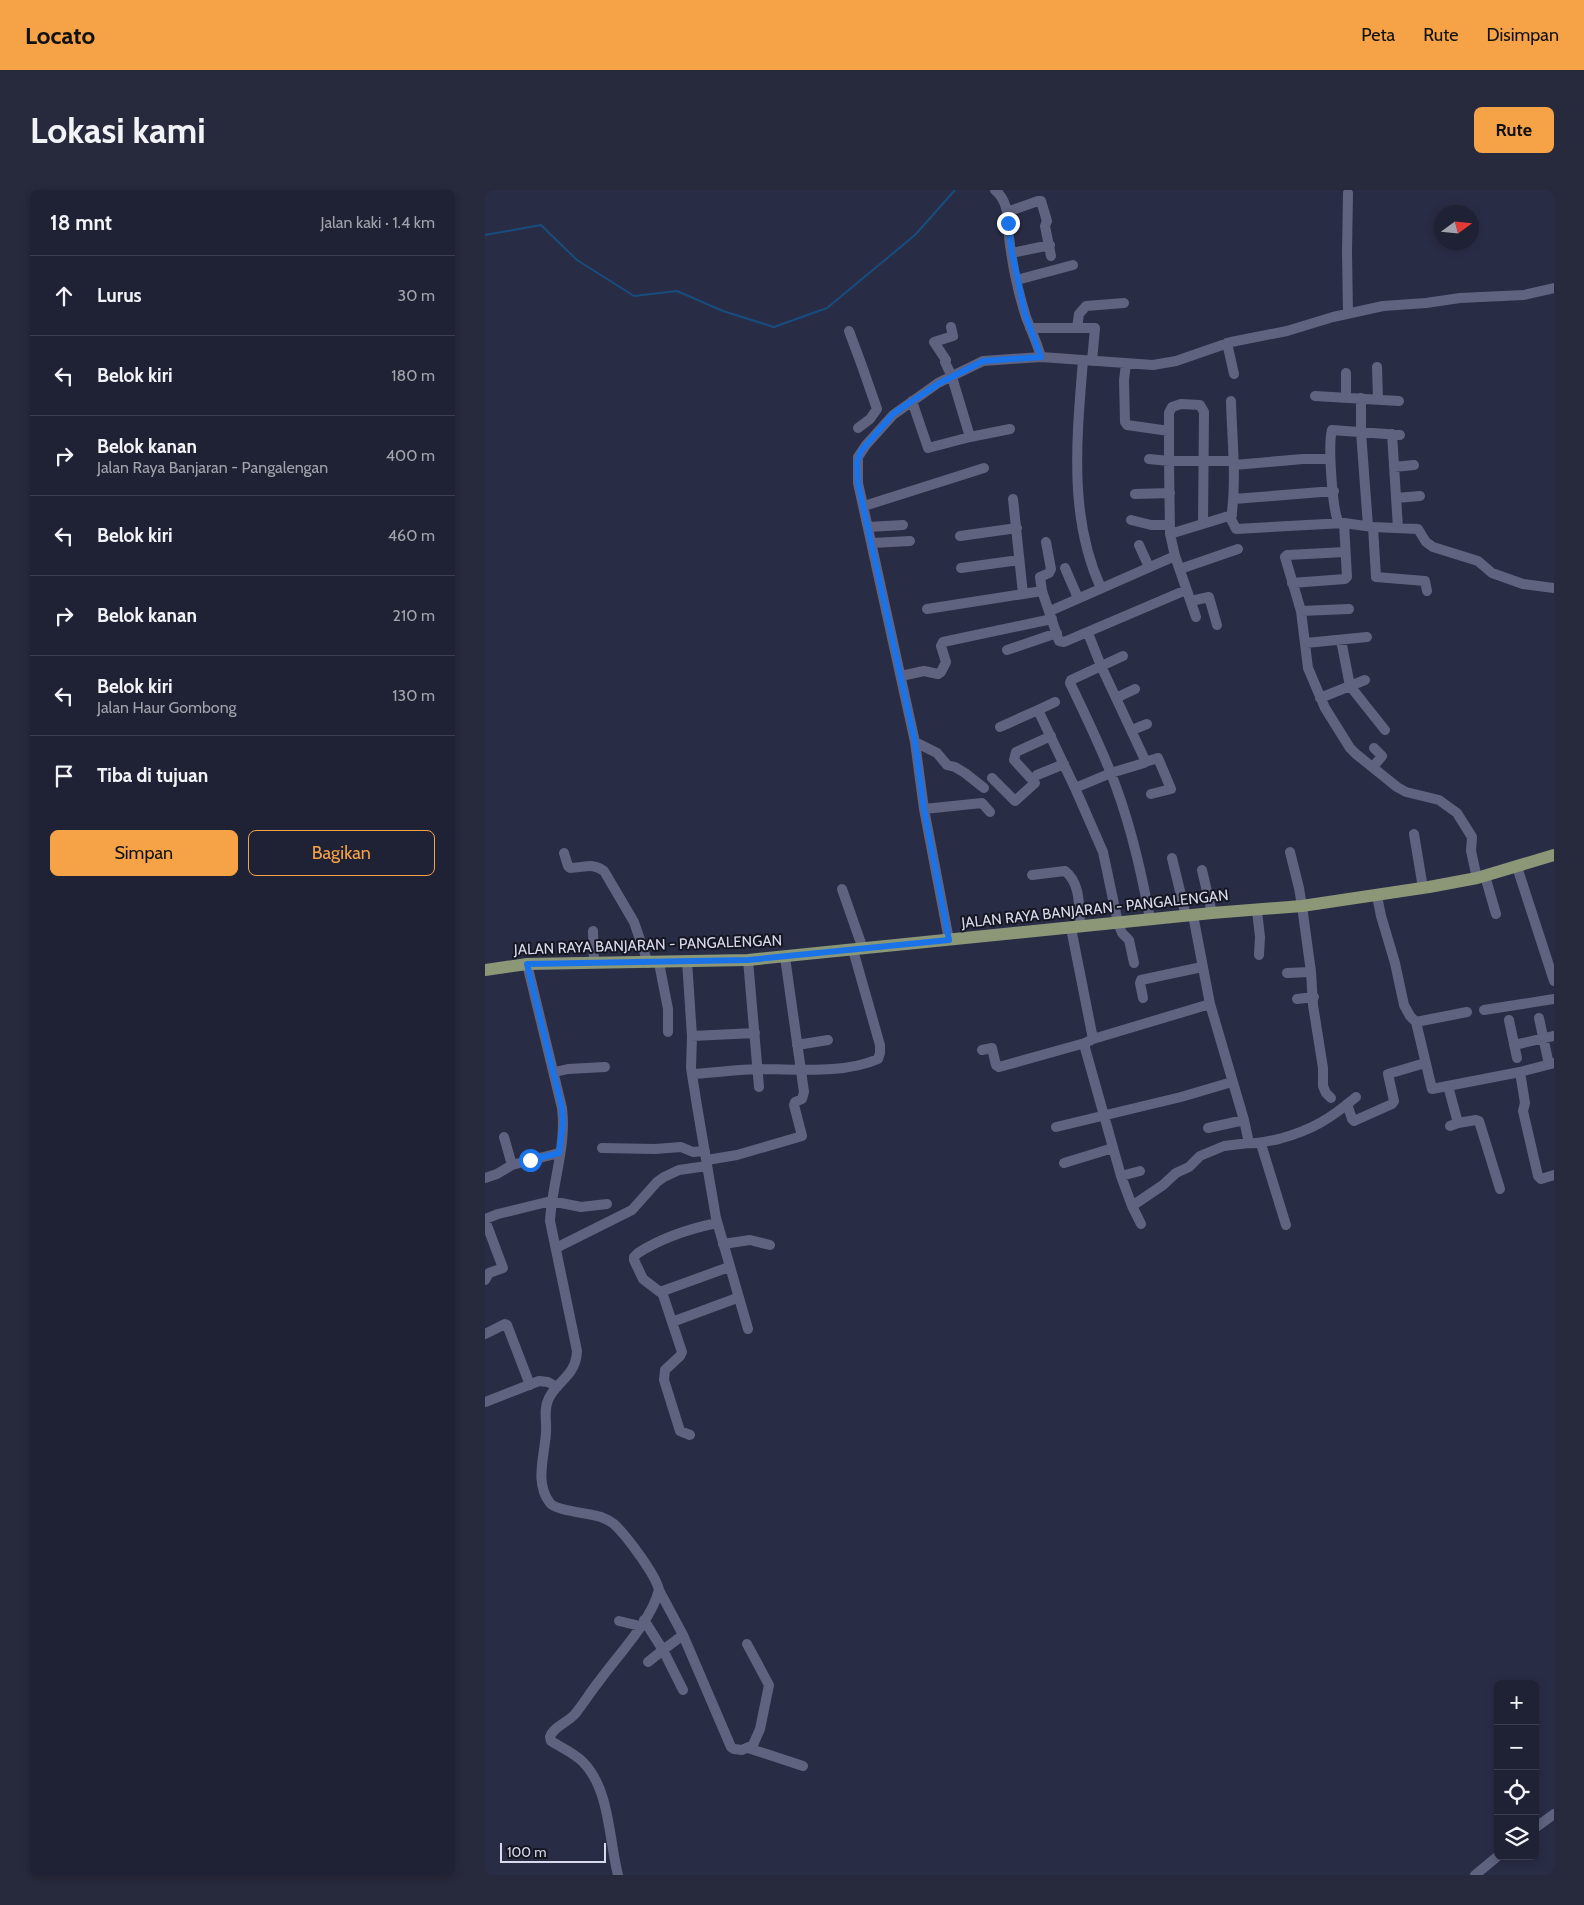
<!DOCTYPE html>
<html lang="id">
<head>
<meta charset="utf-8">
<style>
  :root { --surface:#1f2134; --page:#27293c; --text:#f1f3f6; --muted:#a1a3ac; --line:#3c3e4f; --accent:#f6a247 }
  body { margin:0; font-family:Cabin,sans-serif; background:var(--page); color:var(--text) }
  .controls { position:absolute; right:15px; bottom:15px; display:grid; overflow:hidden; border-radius:8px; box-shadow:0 2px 8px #0003 }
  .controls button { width:45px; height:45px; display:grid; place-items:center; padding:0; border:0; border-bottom:1px solid var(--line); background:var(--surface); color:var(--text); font:25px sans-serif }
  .compass { position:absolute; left:949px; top:15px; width:45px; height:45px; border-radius:50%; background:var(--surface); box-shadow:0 2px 8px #0003; rotate:75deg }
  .scale { position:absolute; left:15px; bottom:12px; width:106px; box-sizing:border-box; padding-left:5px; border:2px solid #d8daeb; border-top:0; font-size:14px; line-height:18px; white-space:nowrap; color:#d8daeb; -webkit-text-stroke:4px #141621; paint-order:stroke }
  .stop { position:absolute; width:15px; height:15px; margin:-11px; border:4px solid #1a73e8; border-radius:50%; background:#fff }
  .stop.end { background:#1a73e8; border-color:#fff; box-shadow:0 1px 5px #0008 }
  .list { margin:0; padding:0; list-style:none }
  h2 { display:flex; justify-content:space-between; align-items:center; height:65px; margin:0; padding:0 20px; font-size:21px }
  h2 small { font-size:16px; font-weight:400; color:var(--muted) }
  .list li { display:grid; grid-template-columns:32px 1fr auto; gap:15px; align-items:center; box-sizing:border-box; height:80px; padding:0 20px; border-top:1px solid var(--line) }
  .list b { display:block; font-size:19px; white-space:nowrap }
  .list p { margin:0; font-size:16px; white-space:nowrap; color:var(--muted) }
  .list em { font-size:16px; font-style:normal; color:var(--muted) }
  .actions { display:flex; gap:10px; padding:15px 20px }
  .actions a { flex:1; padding:11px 0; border:1px solid var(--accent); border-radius:8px; text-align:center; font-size:18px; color:var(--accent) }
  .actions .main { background:var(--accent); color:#111 }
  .icon { flex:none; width:28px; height:28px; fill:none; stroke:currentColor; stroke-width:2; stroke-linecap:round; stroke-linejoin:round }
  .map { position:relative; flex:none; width:1069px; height:1685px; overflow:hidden; border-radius:8px }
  header { display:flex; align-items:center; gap:30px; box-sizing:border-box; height:70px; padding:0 25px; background:var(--accent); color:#111 }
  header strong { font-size:24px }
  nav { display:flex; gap:28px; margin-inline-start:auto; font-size:18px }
  .intro { display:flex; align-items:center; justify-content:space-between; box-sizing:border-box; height:120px; padding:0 30px }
  h1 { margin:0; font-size:35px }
  .button { padding:12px 22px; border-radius:8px; background:var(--accent); color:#111; font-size:18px; font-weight:700 }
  main { display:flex; gap:30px; padding:0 30px }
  aside { flex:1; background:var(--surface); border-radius:8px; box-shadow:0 2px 8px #0003 }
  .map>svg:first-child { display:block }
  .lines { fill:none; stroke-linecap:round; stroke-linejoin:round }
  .stream { stroke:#174d7e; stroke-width:2 }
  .minor { stroke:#5f637f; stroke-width:10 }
  .major { stroke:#8b9777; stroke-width:12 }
  .route { stroke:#1a73e8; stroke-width:6 }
  .labels { text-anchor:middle; stroke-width:4; stroke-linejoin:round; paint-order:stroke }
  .street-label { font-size:15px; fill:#d8daeb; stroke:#141621 }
</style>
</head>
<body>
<header>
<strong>Locato</strong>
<nav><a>Peta</a><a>Rute</a><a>Disimpan</a></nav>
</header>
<div class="intro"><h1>Lokasi kami</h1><a class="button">Rute</a></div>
<main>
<aside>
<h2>18 mnt<small>Jalan kaki · 1.4 km</small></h2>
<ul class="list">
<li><svg class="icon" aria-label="ahead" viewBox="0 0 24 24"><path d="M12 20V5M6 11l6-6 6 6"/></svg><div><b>Lurus</b></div><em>30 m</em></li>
<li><svg class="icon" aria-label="left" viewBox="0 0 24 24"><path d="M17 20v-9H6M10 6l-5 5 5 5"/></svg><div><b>Belok kiri</b></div><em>180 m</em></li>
<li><svg class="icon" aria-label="right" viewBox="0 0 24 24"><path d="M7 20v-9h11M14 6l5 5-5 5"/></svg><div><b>Belok kanan</b><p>Jalan Raya Banjaran - Pangalengan</p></div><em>400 m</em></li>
<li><svg class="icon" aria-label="left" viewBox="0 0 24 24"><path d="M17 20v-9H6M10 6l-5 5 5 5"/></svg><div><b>Belok kiri</b></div><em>460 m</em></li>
<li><svg class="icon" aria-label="right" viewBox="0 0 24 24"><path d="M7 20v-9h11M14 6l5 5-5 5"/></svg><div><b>Belok kanan</b></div><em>210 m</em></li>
<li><svg class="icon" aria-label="left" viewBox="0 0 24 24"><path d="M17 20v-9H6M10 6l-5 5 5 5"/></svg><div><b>Belok kiri</b><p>Jalan Haur Gombong</p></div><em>130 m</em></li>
<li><svg class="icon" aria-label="arrive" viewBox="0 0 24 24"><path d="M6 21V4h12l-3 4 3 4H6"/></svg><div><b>Tiba di tujuan</b></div></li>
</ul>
<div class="actions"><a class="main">Simpan</a><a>Bagikan</a></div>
</aside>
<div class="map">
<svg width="1069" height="1685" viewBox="0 0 1069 1685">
  <rect width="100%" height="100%" fill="#292c45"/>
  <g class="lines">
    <path class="stream" d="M 0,45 L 56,35 L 92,70 L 149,106 L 192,101 L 238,121 L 289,137 L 342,118 L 430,45 L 470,0"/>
    <path class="minor" d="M 510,0 C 524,12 523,29 524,47 C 527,73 533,102 541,127 C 546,140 552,153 556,167
      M 863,3 L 862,62 L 863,124
      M 522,22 L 553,11 L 556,11 L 562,31 L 560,36 L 566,66
      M 527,63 L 565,55
      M 532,90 L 588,75
      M 466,137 L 468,146 L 449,152 L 461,170 L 460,172 L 467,187 L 485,247
      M 545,138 L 610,138 L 607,171
      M 592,138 L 594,124 L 601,116 L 639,113
      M 364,141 L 377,176 L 392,219 L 385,229 L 373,238
      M 742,153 L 749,184
      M 598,170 C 592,246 583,327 616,398
      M 641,174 L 639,190 L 640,232 L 642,235 L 684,241
      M 892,177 L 893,209
      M 861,183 L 861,208
      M 830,206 L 914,211
      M 876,208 L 876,242 L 883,336
      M 427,211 L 443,258 L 485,247 L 525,239
      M 746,211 C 747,250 752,290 746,329 L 751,339 L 859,333 L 888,337 L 933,339 L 941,352 L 948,357 L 993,371 L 1007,383 L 1038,394 L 1069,398
      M 907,244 L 913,338
      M 664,269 L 684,271 L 684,223 L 687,217 L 696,214 L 715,215 L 719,222 L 718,334
      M 749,275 L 818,269 L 845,269
      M 909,277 L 929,275
      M 650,304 L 685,303
      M 911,308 L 935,306
      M 528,309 L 538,404
      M 749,309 L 849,301
      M 379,316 L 499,278
      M 646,330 L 666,335 L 685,335
      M 854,333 C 847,321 843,253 847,240 L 915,245
      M 383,337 L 418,335
      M 888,337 L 891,387 L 940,391 L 942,401
      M 685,344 L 747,325
      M 475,346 L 532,338
      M 387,353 L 425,351
      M 654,355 L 664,377
      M 860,362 L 802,365 L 800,367 L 816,421 L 823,478 L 840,518 L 865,558 L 871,564 L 912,597 L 921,602 L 954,610 L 972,623 L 987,647 L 986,661 L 992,688
      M 476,378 L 534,370
      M 580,378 L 593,408
      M 695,379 L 753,359
      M 807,393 L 860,389 L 862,387 L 859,333
      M 557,401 L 555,387 L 564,383 L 566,379 L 561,352
      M 706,411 L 724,407 L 732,435
      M 442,419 L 557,401 L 574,451 L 579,452 L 701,400
      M 565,421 L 690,366
      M 816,421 L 864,419
      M 711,427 L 690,366 L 685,344 L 684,271 L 748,271
      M 856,450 L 865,496 L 900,540
      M 821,453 L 882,447
      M 522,460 L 572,443
      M 638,466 L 586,490 L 585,493 C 599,522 613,551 625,581 C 644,628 656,679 665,729
      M 416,486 L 439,481 L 453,484 L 456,482 L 461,472 L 456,456 L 458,452 L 567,429
      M 631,508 L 650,499
      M 835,508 L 880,490
      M 553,520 L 570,512
      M 515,537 L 553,520 L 590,598 L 618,662 L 633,733 L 637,743 L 644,750 L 649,773
      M 647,540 L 662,534
      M 430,552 L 452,563 L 462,575 L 470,577 L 480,583 L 499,598
      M 660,572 L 673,568 L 686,599 L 666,604
      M 888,577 L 897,566 L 889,558
      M 552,585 L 579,574
      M 507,588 L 530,611 L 550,593 L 529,570 L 531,562 L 566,546
      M 590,598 L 626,583 L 659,573 L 660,570 L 616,476 L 603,443
      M 439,619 L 497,613 L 505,622
      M 929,644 L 938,698
      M 805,662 L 814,698 L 817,716 L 826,782 L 828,815 L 838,878 L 838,896 L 841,903 L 846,908
      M 79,663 L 83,676 L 85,678 C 99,678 107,672 119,681 L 149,732 L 163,773
      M 687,668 L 701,726
      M 1032,677 L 1069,791
      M 717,680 L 727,723
      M 547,685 L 580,681 C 596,693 594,718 595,737
      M 1000,686 L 1011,724
      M 357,699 L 378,759
      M 892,706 L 896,726 L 910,773 L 919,815 L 925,826 L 931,832
      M 772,721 L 775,747 L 774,765
      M 586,738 L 608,849 L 600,853 L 600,858 L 636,986 L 647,1016
      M 108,741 L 109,772
      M 464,750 L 439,619 L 430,552 L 373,293 L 373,267 L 381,255 L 408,225 L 453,193 L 498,171 L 556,167 L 668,175 L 691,171 L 746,152 L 802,141 L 848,127 L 898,116 L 941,113 L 975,108 L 1039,105 L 1069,98
      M 263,770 L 274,897
      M 202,771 L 207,846 L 206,878 L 212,916 L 231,1028 L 263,1139
      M 174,773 L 183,819 L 183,842
      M 42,774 L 77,918 C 82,955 67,993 65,1031 L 92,1161 C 91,1186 73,1190 64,1208 C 58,1219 62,1232 61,1242 C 60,1265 49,1293 65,1313 C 71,1321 104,1323 116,1327 C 121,1329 125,1331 129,1334 C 141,1345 171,1385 174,1400 C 166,1431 134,1464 115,1490 C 106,1501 99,1513 90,1524 C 82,1533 68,1537 65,1547 L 66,1551 C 77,1558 89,1563 98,1572 C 125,1599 124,1651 133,1685
      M 802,783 L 826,782
      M 658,808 L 655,793 L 656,790 L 717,777
      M 812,809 L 829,807
      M 999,820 L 1069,809
      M 982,822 L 931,832 L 947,899 L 1035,882 L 1069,873
      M 1054,828 L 1063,870
      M 1024,830 L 1032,868
      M 207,846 L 270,843
      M 608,849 L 725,814
      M 312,855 L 343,850
      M 1029,855 L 1069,846
      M 497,860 L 507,858 L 511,875 L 514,877 L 600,853
      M 70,882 L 83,879 L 120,877
      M 1035,882 L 1040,913 L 1038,921 L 1053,986 L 1056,989 L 1069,985
      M 207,884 C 229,883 253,879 276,879 C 313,879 359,884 393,869 L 395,863 L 395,855 L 368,760
      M 963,896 L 973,933 L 965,936
      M 862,914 L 867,929 L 869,931 L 907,914 L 909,911 L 903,884 L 940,873
      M 973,933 L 991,930 L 994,931 L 1015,999
      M 571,937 L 696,907 L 747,892
      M 723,938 L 759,930
      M 19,947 L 27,975
      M 764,953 C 775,954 783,951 794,949 C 827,940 845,929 871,907
      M 776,954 L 801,1035
      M 117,958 L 170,959 L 196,957 L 208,962 L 220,961
      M 222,970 L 252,965 L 317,946 L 309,915 L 310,912 L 317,909 L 319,902 L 300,767
      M 579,973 L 628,958
      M 636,986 L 655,981
      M 0,988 L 12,984 L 27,975 L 74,963
      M 0,1029 L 13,1024 L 66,1011 L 96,1017 L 122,1014
      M 0,1030 L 18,1078 L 4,1083 L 0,1090
      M 232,1033 C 203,1039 178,1047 153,1063 L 149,1067 L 149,1070 L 158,1089 L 175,1102 L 244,1077
      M 656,1034 L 647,1016 L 678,995 L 691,983 L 704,977 L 715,966 L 739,956 L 764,953 L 759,930 L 725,814 L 708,725
      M 238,1054 L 265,1050 L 285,1055
      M 71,1058 L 147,1020 L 172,992 L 179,987 L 194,980 L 222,976
      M 177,1102 L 197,1162 L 195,1166 L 180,1180 L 179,1190 L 195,1241 L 205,1245
      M 187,1132 L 252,1108
      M 0,1144 L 20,1134 L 22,1135 L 45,1195
      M 0,1212 L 54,1191 L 63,1192 L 72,1197
      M 174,1400 L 198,1445
      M 159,1430 L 178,1460 L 163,1472
      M 134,1431 L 155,1436
      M 198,1500 L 178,1460 L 198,1445 L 246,1557 L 249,1559 L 257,1560 L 268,1555 L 275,1539 L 284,1495 L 262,1454
      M 263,1558 L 318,1576
      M 1050,1638 L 1069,1624
      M 990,1685 L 1013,1666"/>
    <path class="major" d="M 0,780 L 42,774 L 263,770 L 727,723 L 817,716 L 944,697 L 992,688 L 1069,665"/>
  </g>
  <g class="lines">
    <path class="route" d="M 45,970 L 74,963 L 78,933 L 77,918 L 42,774 L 263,770 L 464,750 L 439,619 L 430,552 L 373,293 L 372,272 L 376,261 L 408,224 L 415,219 L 453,194 L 498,171 L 556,167 L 540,124 L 527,63 L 523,33"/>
  </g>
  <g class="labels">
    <g class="street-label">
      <text transform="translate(610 719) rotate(-6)" y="5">JALAN RAYA BANJARAN - PANGALENGAN</text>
      <text transform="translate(163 755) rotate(-2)" y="5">JALAN RAYA BANJARAN - PANGALENGAN</text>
    </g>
  </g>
</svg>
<div class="controls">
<button>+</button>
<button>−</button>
<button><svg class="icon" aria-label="locate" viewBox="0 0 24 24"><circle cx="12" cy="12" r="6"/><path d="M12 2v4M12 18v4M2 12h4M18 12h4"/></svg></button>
<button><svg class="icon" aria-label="layers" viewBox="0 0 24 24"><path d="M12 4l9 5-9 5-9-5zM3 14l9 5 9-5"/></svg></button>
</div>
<svg class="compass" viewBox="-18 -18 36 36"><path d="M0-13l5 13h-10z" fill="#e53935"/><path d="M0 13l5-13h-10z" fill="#a1a3ac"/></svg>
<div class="scale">100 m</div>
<div class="stop" style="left:45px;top:970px"></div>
<div class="stop end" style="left:523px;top:33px"></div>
</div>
</main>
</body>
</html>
